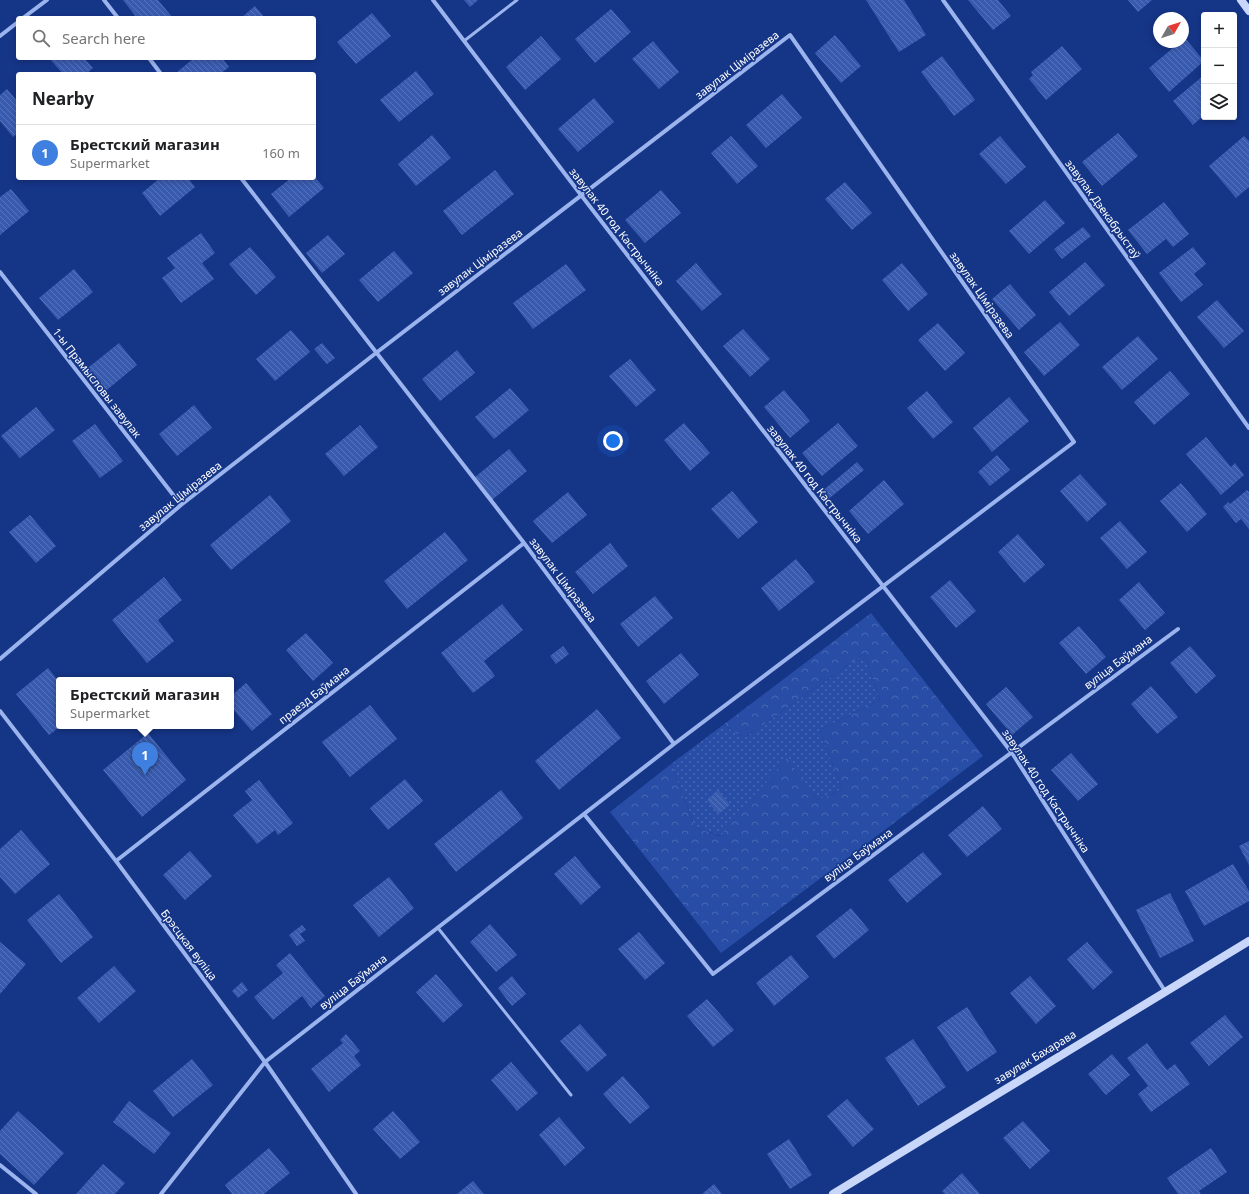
<!DOCTYPE html>
<html lang="en">
<head>
<meta charset="utf-8">
<style>
  :root { --surface:#fff; --page:#f2f2f2; --text:#202124; --muted:#757577; --line:#e0e0e0; --accent:#111827 }
  body { margin:0; font-family:"Noto Sans",sans-serif; background:var(--page); color:var(--text) }
  .controls { position:absolute; right:12px; top:12px; display:grid; overflow:hidden; border-radius:4px; box-shadow:0 2px 6px #0003 }
  .controls button { width:36px; height:36px; display:grid; place-items:center; padding:0; border:0; border-bottom:1px solid var(--line); background:var(--surface); color:var(--text); font:20px sans-serif }
  .compass { position:absolute; left:1153px; top:12px; width:36px; height:36px; border-radius:50%; background:var(--surface); box-shadow:0 2px 6px #0003; rotate:51deg }
  .you { position:absolute; left:613px; top:441px; width:14px; height:14px; margin:-10px; border:3px solid #fff; border-radius:50%; background:#1a73e8; box-shadow:0 0 0 6px #1a73e833 }
  .badge { display:grid; place-items:center; width:26px; height:26px; border-radius:50%; background:var(--accent); color:#fff; font-size:13px; font-weight:700 }
  .pin { position:absolute; translate:-50% -33px; filter:drop-shadow(0 1px 2px #0008) }
  .pin::after { content:''; position:absolute; top:21px; width:14px; height:12px; background:inherit; clip-path:polygon(0 0,100% 0,50% 100%) }
  .popup { position:absolute; left:56px; top:677px; width:178px; height:52px; box-sizing:border-box; display:grid; place-content:center; border-radius:4px; background:var(--surface); filter:drop-shadow(0 1px 3px #0005); font-size:13px; white-space:nowrap; color:var(--muted) }
  .popup b { font-size:15px; color:var(--text) }
  .popup::after { content:''; position:absolute; left:50%; top:100%; margin-left:-8px; border:8px solid transparent; border-top-color:var(--surface) }
  .list { margin:0; padding:0; list-style:none }
  h2 { display:flex; justify-content:space-between; align-items:center; height:52px; margin:0; padding:0 16px; font-size:17px }
  h2 small { font-size:13px; font-weight:400; color:var(--muted) }
  .list li { display:grid; grid-template-columns:26px 1fr auto; gap:12px; align-items:center; box-sizing:border-box; height:56px; padding:0 16px; border-top:1px solid var(--line) }
  .list b { display:block; font-size:15px; white-space:nowrap }
  .list p { margin:0; font-size:13px; white-space:nowrap; color:var(--muted) }
  .list em { font-size:13px; font-style:normal; color:var(--muted) }
  .icon { flex:none; width:22px; height:22px; fill:none; stroke:currentColor; stroke-width:2; stroke-linecap:round; stroke-linejoin:round }
  .map { position:relative; flex:none; width:1249px; height:1194px; overflow:hidden }
  .search { position:absolute; background:var(--surface); box-shadow:0 2px 6px #0003; left:16px; top:16px; width:300px; height:44px; display:flex; align-items:center; gap:10px; box-sizing:border-box; padding:0 14px; border-radius:4px; color:var(--muted); font-size:15px }
  .panel { position:absolute; background:var(--surface); box-shadow:0 2px 6px #0003; left:16px; top:72px; width:300px; height:108px; border-radius:4px }
  .map>svg:first-child { display:block }
  .grass { fill:url(#grass-dots) }
  .forest { fill:url(#forest-crowns) }
  .building { fill:url(#building-back-hatch) }
  .lines { fill:none; stroke-linecap:round; stroke-linejoin:round }
  .lane { stroke:#9bb4ee; stroke-width:3 }
  .street { stroke:#9bb4ee; stroke-width:4 }
  .secondary { stroke:#c8d6fa; stroke-width:8 }
  .labels { text-anchor:middle; stroke-width:3; stroke-linejoin:round; paint-order:stroke }
  .street-label { font-size:11px; fill:#fff; stroke:#153587 }
</style>
</head>
<body>
<div class="map">
<svg width="1249" height="1194" viewBox="0 0 1249 1194">
  <defs>
    <pattern id="grass-dots" width="8" height="8" patternUnits="userSpaceOnUse"><rect width="8" height="8" fill="#274da6"/><path d="M2 2h.1M6 6h.1" fill="none" stroke="#4768b3" stroke-width="1.8" stroke-linecap="round"/></pattern>
    <pattern id="forest-crowns" width="20" height="18" patternUnits="userSpaceOnUse"><rect width="20" height="18" fill="#274da6"/><path d="M2 6a3 3 0 1 1 6 0M12 15a3 3 0 1 1 6 0" fill="none" stroke="#4768b3"/></pattern>
    <pattern id="building-back-hatch" width="6" height="6" patternUnits="userSpaceOnUse"><rect width="6" height="6" fill="#395baf"/><path d="M-1 5l2 2M0 0l6 6M5-1l2 2" fill="none" stroke="#5774bb"/></pattern>
  </defs>
  <rect width="100%" height="100%" fill="#153587"/>
  <path class="grass" d="M 864,654 L 880,700 L 820,730 L 842,789 L 818,800 L 787,759 L 721,836 L 695,827 L 671,764 L 723,725 L 744,738 Z"/>
  <path class="forest" d="M 871,613 L 983,756 L 721,953 L 610,812 L 671,764 L 695,827 L 720,836 L 787,758 L 818,800 L 842,789 L 820,730 L 880,700 L 864,654 L 744,738 L 723,725 Z"/>
  <path class="building" d="M 123,0 L 158,0 L 173,18 L 137,18 Z
    M 464,0 L 478,0 L 470,7 Z
    M 866,0 L 904,0 L 926,35 L 899,52 Z
    M 968,0 L 998,0 L 1011,16 L 993,30 Z
    M 1128,0 L 1152,0 L 1138,12 Z
    M 255,6 L 265,18 L 241,18 Z
    M 611,9 L 631,32 L 595,63 L 575,39 Z
    M 372,13 L 391,36 L 356,64 L 337,42 Z
    M 835,35 L 861,66 L 841,83 L 815,53 Z
    M 541,36 L 561,59 L 525,90 L 506,67 Z
    M 1185,38 L 1204,61 L 1169,92 L 1149,68 L 1180,42 L 1183,42 L 1183,39 Z
    M 653,41 L 679,72 L 659,89 L 632,59 Z
    M 1062,46 L 1082,69 L 1046,100 L 1029,79 L 1033,75 L 1031,72 Z
    M 942,56 L 975,100 L 954,116 L 921,72 Z
    M 49,58 L 84,58 L 93,68 L 86,74 L 63,74 Z
    M 194,58 L 222,58 L 229,67 L 220,74 L 176,74 L 176,73 Z
    M 416,71 L 434,94 L 399,122 L 380,100 Z
    M 1204,75 L 1204,115 L 1193,125 L 1173,101 Z
    M 7,89 L 18,102 L 18,133 L 13,137 L 0,121 L 0,95 Z
    M 782,94 L 802,118 L 766,148 L 746,125 Z
    M 594,98 L 614,122 L 578,152 L 558,129 Z
    M 1118,133 L 1138,156 L 1102,186 L 1082,162 Z
    M 432,135 L 451,158 L 416,186 L 398,164 Z
    M 731,136 L 758,166 L 737,184 L 711,153 Z
    M 1000,136 L 1026,167 L 1006,184 L 979,154 Z
    M 1244,136 L 1249,141 L 1249,187 L 1236,198 L 1209,166 Z
    M 495,170 L 514,194 L 462,235 L 443,211 Z
    M 314,176 L 324,188 L 289,217 L 271,194 L 291,178 L 314,178 Z
    M 160,178 L 188,178 L 195,187 L 160,216 L 142,193 Z
    M 845,182 L 872,213 L 852,230 L 825,199 Z
    M 11,189 L 29,211 L 0,235 L 0,197 Z
    M 661,190 L 681,213 L 645,243 L 625,220 Z
    M 1045,200 L 1065,223 L 1029,254 L 1009,231 Z
    M 1164,202 L 1189,234 L 1173,247 L 1166,239 L 1147,254 L 1128,230 Z
    M 1083,227 L 1091,236 L 1062,259 L 1054,249 Z
    M 201,233 L 215,253 L 202,263 L 214,279 L 181,303 L 162,278 L 175,268 L 167,258 Z
    M 328,235 L 345,254 L 322,273 L 306,253 Z
    M 250,247 L 276,277 L 256,295 L 229,264 Z
    M 1193,247 L 1206,264 L 1194,274 L 1203,285 L 1181,302 L 1159,273 Z
    M 394,251 L 413,273 L 378,302 L 359,280 Z
    M 1085,262 L 1105,285 L 1069,316 L 1049,292 Z
    M 696,263 L 722,294 L 702,311 L 676,281 Z
    M 902,263 L 928,294 L 908,311 L 882,280 Z
    M 566,264 L 586,290 L 533,329 L 513,303 Z
    M 74,269 L 93,292 L 58,320 L 39,298 Z
    M 1010,284 L 1036,315 L 1019,330 L 992,299 Z
    M 1217,300 L 1244,331 L 1224,348 L 1197,317 Z
    M 1060,322 L 1080,345 L 1044,376 L 1024,352 Z
    M 938,323 L 965,353 L 945,371 L 918,340 Z
    M 743,329 L 770,359 L 750,377 L 723,346 Z
    M 291,330 L 310,352 L 275,381 L 256,359 Z
    M 1138,336 L 1158,359 L 1122,390 L 1102,367 Z
    M 119,343 L 137,365 L 102,394 L 84,371 Z
    M 322,343 L 335,358 L 327,364 L 314,349 Z
    M 457,350 L 475,373 L 440,401 L 422,379 Z
    M 630,359 L 656,390 L 636,407 L 609,376 Z
    M 1170,371 L 1190,394 L 1154,425 L 1134,402 Z
    M 510,388 L 529,410 L 494,439 L 475,417 Z
    M 784,390 L 810,421 L 790,438 L 764,407 Z
    M 927,391 L 953,422 L 933,439 L 907,408 Z
    M 1009,397 L 1029,421 L 992,452 L 973,428 Z
    M 194,405 L 212,428 L 177,456 L 159,434 Z
    M 36,407 L 55,430 L 20,458 L 1,436 Z
    M 684,423 L 710,453 L 690,471 L 664,440 Z
    M 838,423 L 858,446 L 822,476 L 802,453 Z
    M 95,424 L 123,461 L 100,478 L 72,441 Z
    M 360,425 L 378,447 L 344,476 L 325,454 Z
    M 1206,437 L 1231,467 L 1235,463 L 1244,475 L 1221,495 L 1186,454 Z
    M 509,449 L 527,471 L 492,500 L 474,478 Z
    M 997,455 L 1010,470 L 990,486 L 978,472 Z
    M 857,462 L 864,470 L 826,501 L 820,493 Z
    M 1080,474 L 1107,504 L 1087,522 L 1060,491 Z
    M 884,480 L 904,504 L 868,534 L 849,511 Z
    M 1181,483 L 1207,514 L 1187,532 L 1160,501 Z
    M 1247,490 L 1249,492 L 1249,529 L 1241,519 L 1236,523 L 1223,507 L 1228,502 L 1230,504 Z
    M 732,491 L 758,522 L 738,539 L 711,509 Z
    M 568,492 L 587,515 L 552,543 L 533,521 Z
    M 270,495 L 291,521 L 231,570 L 210,545 Z
    M 30,515 L 56,546 L 36,563 L 9,532 Z
    M 1120,521 L 1147,552 L 1127,569 L 1100,538 Z
    M 445,532 L 468,560 L 407,609 L 384,581 Z
    M 1018,534 L 1045,565 L 1024,583 L 998,552 Z
    M 610,543 L 628,566 L 593,594 L 575,572 Z
    M 796,559 L 815,582 L 779,611 L 761,588 Z
    M 164,577 L 182,600 L 158,620 L 174,641 L 147,663 L 112,620 Z
    M 950,580 L 976,611 L 956,628 L 930,597 Z
    M 1139,582 L 1165,613 L 1145,630 L 1119,600 Z
    M 655,596 L 673,618 L 638,647 L 620,624 Z
    M 502,604 L 523,630 L 484,661 L 495,676 L 473,693 L 441,653 Z
    M 1079,626 L 1106,657 L 1086,674 L 1059,643 Z
    M 306,633 L 333,663 L 313,681 L 286,650 Z
    M 563,646 L 569,654 L 556,664 L 550,656 Z
    M 1190,646 L 1216,676 L 1196,694 L 1170,663 Z
    M 681,653 L 699,675 L 664,704 L 646,681 Z
    M 48,668 L 59,682 L 59,726 L 61,726 L 49,735 L 16,694 Z
    M 246,683 L 272,714 L 252,731 L 231,707 L 231,696 Z
    M 1151,686 L 1178,717 L 1157,734 L 1131,704 Z
    M 1006,687 L 1033,717 L 1012,735 L 986,704 Z
    M 370,705 L 397,739 L 350,777 L 322,742 Z
    M 597,709 L 621,738 L 559,790 L 535,761 Z
    M 148,733 L 186,780 L 142,817 L 103,770 Z
    M 1071,753 L 1098,784 L 1078,801 L 1051,770 Z
    M 405,779 L 423,801 L 388,830 L 370,808 Z
    M 259,780 L 293,823 L 278,835 L 275,830 L 257,844 L 233,815 L 252,800 L 245,791 Z
    M 501,790 L 523,818 L 456,872 L 434,844 Z
    M 718,790 L 730,805 L 718,814 L 707,800 Z
    M 983,806 L 1002,829 L 967,857 L 948,835 Z
    M 21,830 L 50,864 L 15,894 L 0,877 L 0,849 Z
    M 1249,841 L 1249,865 L 1239,846 Z
    M 190,851 L 212,876 L 185,900 L 163,875 Z
    M 923,852 L 942,874 L 907,903 L 888,880 Z
    M 575,856 L 601,887 L 581,905 L 554,874 Z
    M 1233,864 L 1249,891 L 1249,901 L 1204,926 L 1185,891 Z
    M 389,877 L 414,908 L 379,937 L 353,905 Z
    M 1170,893 L 1194,941 L 1160,958 L 1136,910 Z
    M 59,894 L 93,937 L 61,963 L 27,920 Z
    M 851,908 L 869,930 L 834,959 L 816,936 Z
    M 490,924 L 517,955 L 496,972 L 470,942 Z
    M 302,925 L 306,930 L 300,934 L 305,941 L 297,946 L 289,935 Z
    M 639,932 L 665,963 L 645,980 L 618,949 Z
    M 0,942 L 26,964 L 0,994 Z
    M 1087,942 L 1113,972 L 1093,990 L 1067,959 Z
    M 290,953 L 325,996 L 311,1008 L 302,996 L 273,1020 L 254,997 L 283,973 L 276,965 Z
    M 791,955 L 809,977 L 774,1006 L 756,983 Z
    M 114,966 L 136,991 L 99,1023 L 77,998 Z
    M 436,974 L 463,1005 L 443,1023 L 416,992 Z
    M 512,976 L 526,994 L 512,1006 L 498,988 Z
    M 1030,976 L 1056,1006 L 1036,1024 L 1010,993 Z
    M 242,982 L 248,990 L 238,998 L 232,991 Z
    M 707,999 L 734,1030 L 713,1047 L 687,1016 Z
    M 967,1007 L 997,1052 L 967,1072 L 937,1027 Z
    M 1225,1015 L 1243,1037 L 1209,1066 L 1190,1043 Z
    M 580,1024 L 607,1055 L 587,1072 L 560,1041 Z
    M 346,1034 L 360,1051 L 354,1056 L 361,1065 L 329,1092 L 311,1069 L 343,1043 L 340,1040 Z
    M 913,1039 L 946,1087 L 918,1106 L 885,1058 Z
    M 1147,1043 L 1167,1070 L 1175,1064 L 1190,1084 L 1151,1112 L 1138,1094 L 1148,1086 L 1127,1058 Z
    M 1112,1054 L 1130,1075 L 1106,1095 L 1088,1074 Z
    M 192,1059 L 213,1085 L 173,1117 L 153,1091 Z
    M 511,1062 L 538,1093 L 517,1111 L 491,1080 Z
    M 623,1076 L 650,1107 L 630,1124 L 603,1094 Z
    M 847,1099 L 874,1129 L 853,1147 L 827,1116 Z
    M 129,1101 L 171,1133 L 154,1154 L 113,1122 Z
    M 18,1111 L 64,1153 L 34,1185 L 0,1154 L 0,1131 Z
    M 393,1111 L 420,1142 L 400,1159 L 373,1129 Z
    M 559,1117 L 585,1148 L 565,1166 L 539,1135 Z
    M 1023,1121 L 1050,1151 L 1030,1169 L 1003,1138 Z
    M 789,1139 L 812,1175 L 790,1189 L 767,1154 Z
    M 269,1148 L 290,1173 L 264,1194 L 232,1194 L 225,1185 Z
    M 1211,1148 L 1227,1172 L 1199,1191 L 1201,1194 L 1178,1194 L 1167,1178 Z
    M 103,1164 L 125,1183 L 115,1194 L 76,1194 Z
    M 962,1173 L 980,1194 L 945,1194 L 942,1191 Z
    M 473,1181 L 484,1194 L 457,1194 Z
    M 714,1184 L 722,1194 L 702,1194 Z"/>
  <g class="lines">
    <path class="lane" d="M 464,41 L 517,0
      M 438,928 L 571,1095"/>
    <path class="street" d="M 104,0 L 118,18
      M 433,0 L 581,195 L 1012,753 L 1165,991
      M 943,0 L 1249,428
      M 23,18 L 47,0
      M 0,36 L 18,22
      M 149,58 L 161,74
      M 241,178 L 524,543 L 674,744
      M 0,272 L 181,505
      M 0,659 L 181,505 L 376,353 L 790,35 L 1074,442 L 674,744 L 265,1062 L 161,1194
      M 0,711 L 116,861 L 265,1062 L 356,1194
      M 584,814 L 713,974 L 1178,629
      M 116,861 L 524,543
      M 0,1165 L 36,1194"/>
    <path class="secondary" d="M 1241,0 L 1249,11
      M 833,1194 L 1249,941"/>
  </g>
  <g class="labels">
    <g class="street-label">
      <text transform="translate(737 65) rotate(-38)" y="4">завулак Ціміразева</text>
      <text transform="translate(1103 209) rotate(54)" y="4">завулак Дзекабрыстаў</text>
      <text transform="translate(617 227) rotate(52)" y="4">завулак 40 год Кастрычніка</text>
      <text transform="translate(480 262) rotate(-37)" y="4">завулак Ціміразева</text>
      <text transform="translate(982 295) rotate(55)" y="4">завулак Ціміразева</text>
      <text transform="translate(97 383) rotate(52)" y="4">1-ы Прамысловы завулак</text>
      <text transform="translate(815 484) rotate(52)" y="4">завулак 40 год Кастрычніка</text>
      <text transform="translate(180 496) rotate(-39)" y="4">завулак Ціміразева</text>
      <text transform="translate(563 580) rotate(53)" y="4">завулак Ціміразева</text>
      <text transform="translate(1118 662) rotate(-37)" y="4">вуліца Баўмана</text>
      <text transform="translate(314 695) rotate(-38)" y="4">праезд Баўмана</text>
      <text transform="translate(1046 791) rotate(56)" y="4">завулак 40 год Кастрычніка</text>
      <text transform="translate(858 855) rotate(-36)" y="4">вуліца Баўмана</text>
      <text transform="translate(189 945) rotate(53)" y="4">Брэсцкая вуліца</text>
      <text transform="translate(353 982) rotate(-38)" y="4">вуліца Баўмана</text>
      <text transform="translate(1035 1057) rotate(-31)" y="4">завулак Бахарава</text>
    </g>
  </g>
</svg>
<div class="controls">
<button>+</button>
<button>−</button>
<button><svg class="icon" aria-label="layers" viewBox="0 0 24 24"><path d="M12 4l9 5-9 5-9-5zM3 14l9 5 9-5"/></svg></button>
</div>
<svg class="compass" viewBox="-18 -18 36 36"><path d="M0-13l5 13h-10z" fill="#e53935"/><path d="M0 13l5-13h-10z" fill="#757577"/></svg>
<div class="you"></div>
<div class="pin badge" style="left:145px;top:775px;background:#3f7fe0">1</div>
<div class="popup"><b>Брестский магазин</b>Supermarket</div>
<div class="search"><svg class="icon" aria-label="search" viewBox="0 0 24 24"><circle cx="10" cy="10" r="6"/><path d="M15 15l6 6"/></svg>Search here</div>
<section class="panel">
<h2>Nearby<small></small></h2>
<ul class="list">
<li><span class="badge" style="background:#3f7fe0">1</span><div><b>Брестский магазин</b><p>Supermarket</p></div><em>160 m</em></li>
</ul>
</section>
</div>
</body>
</html>
